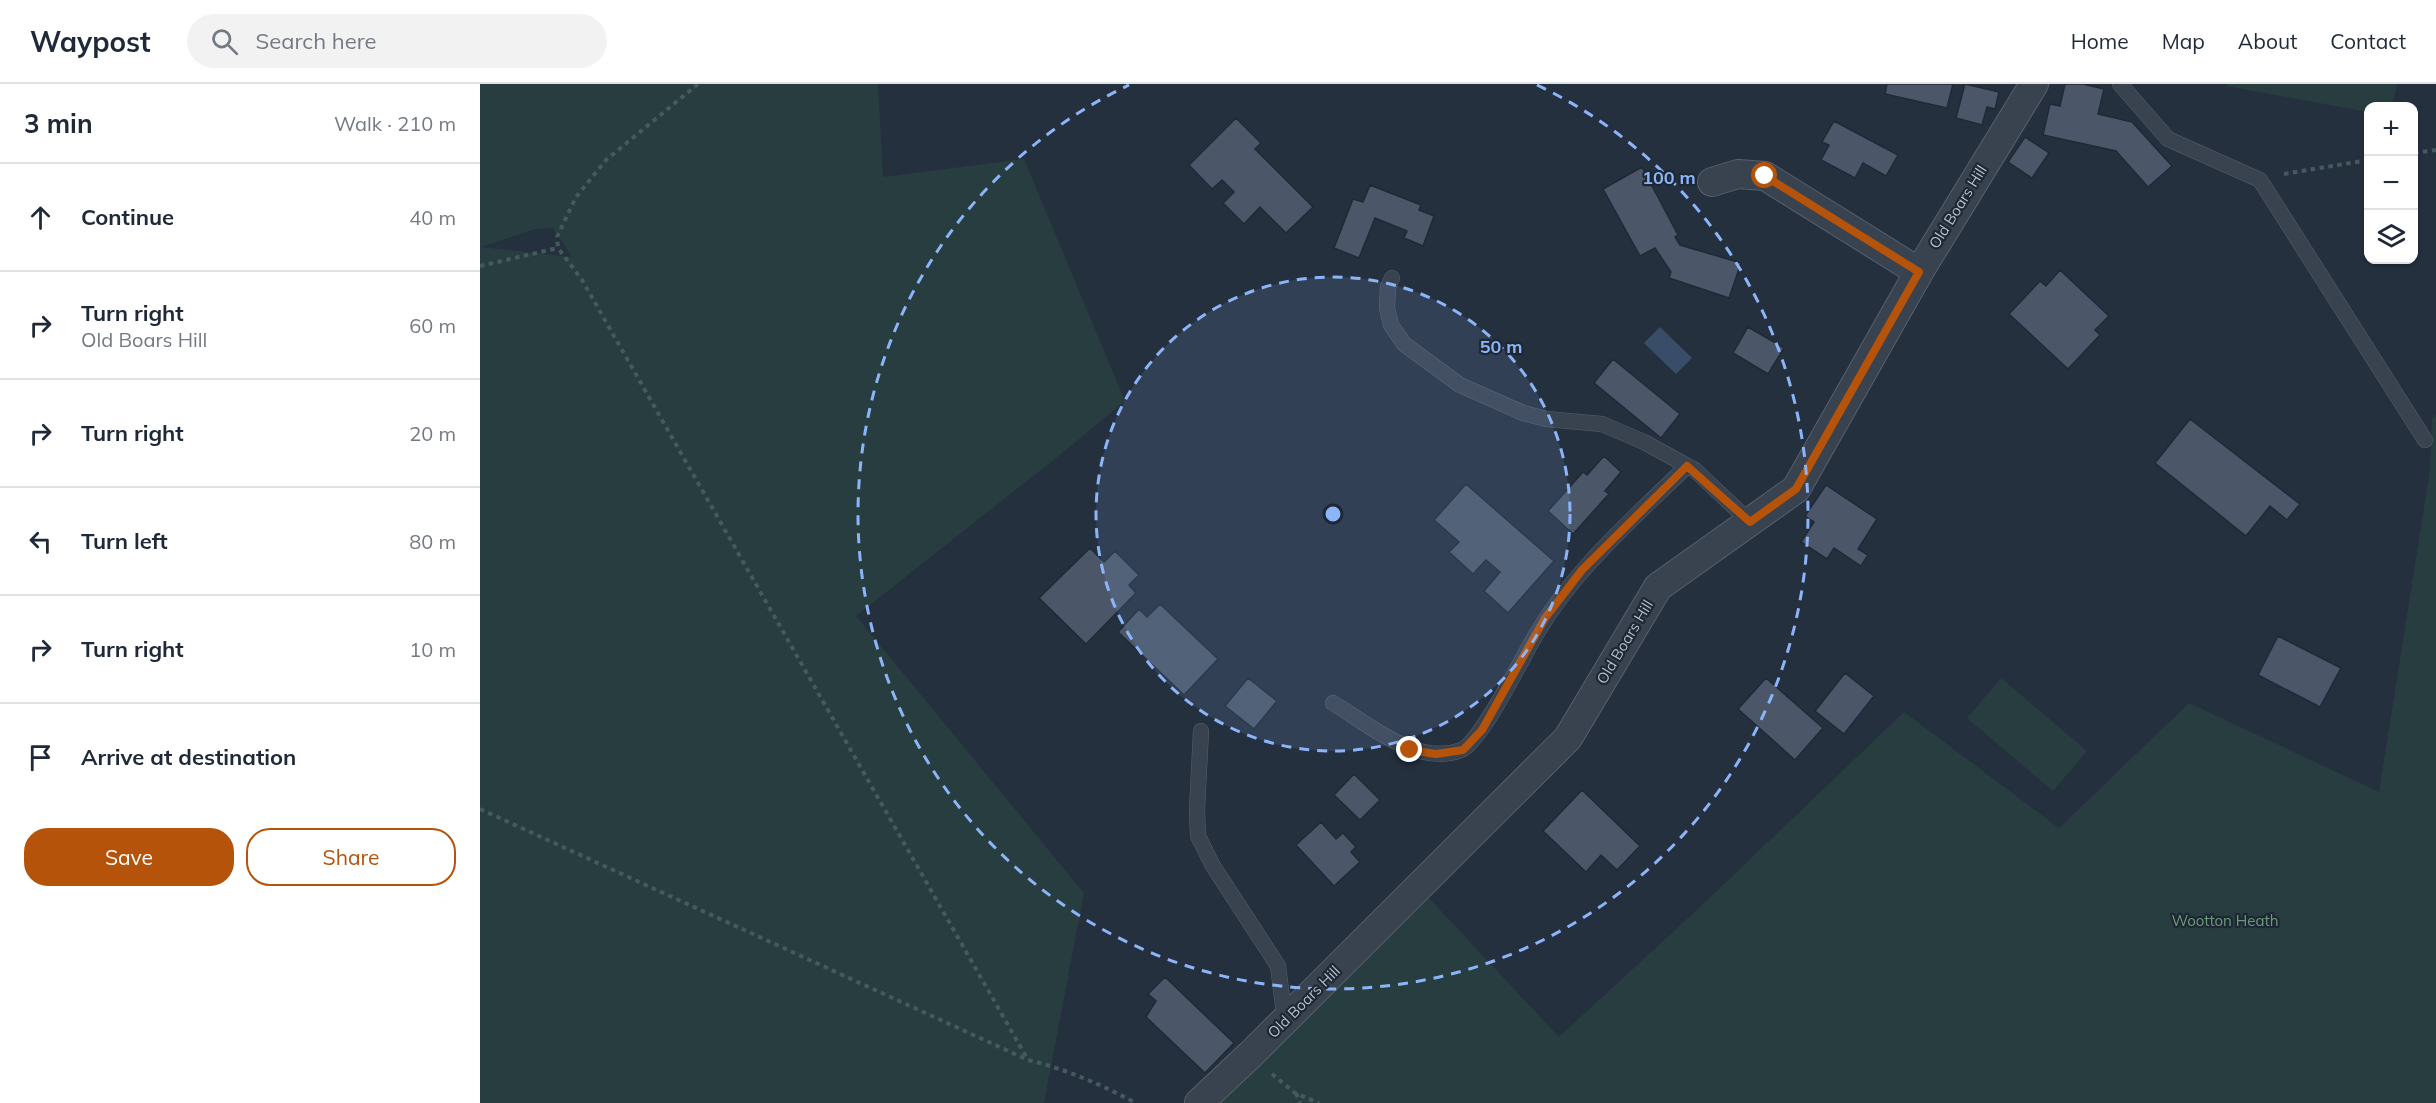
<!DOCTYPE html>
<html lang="en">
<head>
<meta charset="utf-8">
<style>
  :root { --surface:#fff; --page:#f2f2f3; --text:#1f2937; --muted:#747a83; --line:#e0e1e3; --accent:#b45309 }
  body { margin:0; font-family:Mulish,sans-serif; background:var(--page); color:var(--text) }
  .controls { position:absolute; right:18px; top:18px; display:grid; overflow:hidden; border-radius:12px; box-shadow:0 2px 4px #0004 }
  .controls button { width:54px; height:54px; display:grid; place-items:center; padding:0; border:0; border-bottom:2px solid var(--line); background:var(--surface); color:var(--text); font:30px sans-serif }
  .stop { position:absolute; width:18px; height:18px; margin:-14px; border:4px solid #b45309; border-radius:50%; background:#fff }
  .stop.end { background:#b45309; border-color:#fff; box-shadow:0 2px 6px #0008 }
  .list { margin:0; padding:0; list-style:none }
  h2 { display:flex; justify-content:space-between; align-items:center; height:78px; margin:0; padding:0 24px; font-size:26px }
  h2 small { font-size:20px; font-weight:400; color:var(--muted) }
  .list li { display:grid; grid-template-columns:39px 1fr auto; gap:18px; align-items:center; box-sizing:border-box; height:108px; padding:0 24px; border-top:2px solid var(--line) }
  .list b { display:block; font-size:22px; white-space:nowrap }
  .list p { margin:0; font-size:20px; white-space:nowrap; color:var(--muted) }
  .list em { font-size:20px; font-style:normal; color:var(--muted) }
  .actions { display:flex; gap:12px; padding:18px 24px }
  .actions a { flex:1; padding:14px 0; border:2px solid var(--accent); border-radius:24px; text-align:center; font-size:21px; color:var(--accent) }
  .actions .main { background:var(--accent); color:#fff }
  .icon { flex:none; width:33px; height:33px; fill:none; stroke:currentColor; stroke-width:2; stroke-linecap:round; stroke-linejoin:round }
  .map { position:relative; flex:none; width:1956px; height:1019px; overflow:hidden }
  header { display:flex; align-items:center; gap:36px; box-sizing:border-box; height:84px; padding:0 30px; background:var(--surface); border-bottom:2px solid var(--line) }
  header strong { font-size:28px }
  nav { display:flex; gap:33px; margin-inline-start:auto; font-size:21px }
  .search { width:420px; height:54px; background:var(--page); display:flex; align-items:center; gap:15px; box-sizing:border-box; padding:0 21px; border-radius:33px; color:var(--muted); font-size:22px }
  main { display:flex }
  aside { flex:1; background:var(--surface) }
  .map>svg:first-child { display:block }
  .green { fill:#273d40; fill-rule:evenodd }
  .water { fill:#3a4d68 }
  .building { fill:#4b5768; stroke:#202936; stroke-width:1.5 }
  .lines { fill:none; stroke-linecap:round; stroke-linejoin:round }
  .lane-casing { stroke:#57606d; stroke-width:16 }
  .street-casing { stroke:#57606d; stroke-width:30 }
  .path { stroke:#455a5d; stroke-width:4; stroke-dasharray:4.5 4.5; stroke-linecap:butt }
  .lane { stroke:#39424f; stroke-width:15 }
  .street { stroke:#39424f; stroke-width:28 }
  .route { stroke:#b45309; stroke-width:8 }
  .ring { fill:none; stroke:#8bb5f8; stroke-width:3; stroke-dasharray:10 8 }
  .labels { text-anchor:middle; stroke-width:4.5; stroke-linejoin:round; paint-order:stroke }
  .street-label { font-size:15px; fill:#b5bdca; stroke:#1e2734 }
  .park-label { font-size:15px; fill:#6c9b77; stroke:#1e2734 }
  .centre { fill:#8bb5f8; stroke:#1e2734; stroke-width:3 }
  .ring-label { font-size:18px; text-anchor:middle; font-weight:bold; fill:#8bb5f8; stroke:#1e2734; stroke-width:4.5; stroke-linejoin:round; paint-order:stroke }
</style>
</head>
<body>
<header>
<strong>Waypost</strong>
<div class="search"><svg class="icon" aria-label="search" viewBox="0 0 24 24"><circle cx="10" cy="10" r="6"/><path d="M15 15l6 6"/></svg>Search here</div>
<nav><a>Home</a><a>Map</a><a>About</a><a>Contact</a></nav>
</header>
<main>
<aside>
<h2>3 min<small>Walk · 210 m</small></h2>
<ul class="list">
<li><svg class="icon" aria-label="ahead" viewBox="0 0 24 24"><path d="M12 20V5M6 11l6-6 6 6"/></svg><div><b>Continue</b></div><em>40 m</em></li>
<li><svg class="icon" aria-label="right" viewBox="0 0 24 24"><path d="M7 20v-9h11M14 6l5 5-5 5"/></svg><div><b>Turn right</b><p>Old Boars Hill</p></div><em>60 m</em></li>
<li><svg class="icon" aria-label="right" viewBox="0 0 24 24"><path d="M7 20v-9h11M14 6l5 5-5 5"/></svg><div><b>Turn right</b></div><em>20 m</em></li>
<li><svg class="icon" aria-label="left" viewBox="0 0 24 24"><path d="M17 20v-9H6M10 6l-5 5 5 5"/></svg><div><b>Turn left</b></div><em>80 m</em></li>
<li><svg class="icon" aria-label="right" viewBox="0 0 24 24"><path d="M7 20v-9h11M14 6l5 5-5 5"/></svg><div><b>Turn right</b></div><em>10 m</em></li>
<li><svg class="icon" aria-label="arrive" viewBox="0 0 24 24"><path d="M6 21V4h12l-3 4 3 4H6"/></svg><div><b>Arrive at destination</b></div></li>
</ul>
<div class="actions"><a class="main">Save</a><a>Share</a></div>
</aside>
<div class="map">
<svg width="1956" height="1019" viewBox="0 0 1956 1019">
  <rect width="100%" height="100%" fill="#25303f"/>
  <path class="green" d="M 0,0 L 398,0 L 403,93 L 544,75 L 645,317 L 581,370 L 376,532 L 604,809 L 564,1019 L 0,1019 ZM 73,144 L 92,173 L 1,163 L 55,145 Z
    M 1747,0 L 1917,0 L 1912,22 L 1888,22 L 1888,28 L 1746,2 Z
    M 1956,331 L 1956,1019 L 738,1019 L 947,812 L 1079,953 L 1220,823 L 1424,628 L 1579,744 L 1709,619 L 1899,708 L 1950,386 L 1952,334 Z
    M 1521,594 L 1607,667 L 1573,707 L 1487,634 Z"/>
  <path class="water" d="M 1180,243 L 1212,274 L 1196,290 L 1164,259 Z"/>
  <path class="building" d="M 1407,0 L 1473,0 L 1467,24 L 1405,10 Z
    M 1485,0 L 1519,8 L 1515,25 L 1507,23 L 1502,41 L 1476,34 Z
    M 1585,0 L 1603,0 L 1624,5 L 1618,30 L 1652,38 L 1692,82 L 1668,103 L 1636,67 L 1563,51 L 1570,20 L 1580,22 Z
    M 756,34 L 781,59 L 775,65 L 833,123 L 806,149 L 780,123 L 764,140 L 743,119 L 754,108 L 742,96 L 732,105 L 709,81 Z
    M 1354,37 L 1418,71 L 1406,92 L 1383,79 L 1375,94 L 1341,76 L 1349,61 L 1342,58 Z
    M 1545,53 L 1569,69 L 1552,94 L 1528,78 Z
    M 1162,83 L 1198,151 L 1195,153 L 1200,161 L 1261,179 L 1249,214 L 1189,194 L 1191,188 L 1175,164 L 1160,172 L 1123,105 Z
    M 890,101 L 941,121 L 939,126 L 954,132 L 943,162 L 924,154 L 927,147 L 895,134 L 879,174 L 854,164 L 873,115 L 883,118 Z
    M 1580,186 L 1629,232 L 1615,246 L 1620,251 L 1588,285 L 1529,230 L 1560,197 L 1566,202 Z
    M 1268,243 L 1304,264 L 1288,290 L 1253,269 Z
    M 1133,275 L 1200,330 L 1181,354 L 1114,299 Z
    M 1710,335 L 1820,420 L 1807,436 L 1790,422 L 1766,452 L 1675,379 Z
    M 1124,372 L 1141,388 L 1125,407 L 1129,410 L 1093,450 L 1068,427 L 1103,388 L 1107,391 Z
    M 986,400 L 1074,477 L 1028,529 L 1004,507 L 1020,488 L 1006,476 L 993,490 L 969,468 L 979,458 L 954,436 Z
    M 1346,401 L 1397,435 L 1378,465 L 1388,471 L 1381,482 L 1354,464 L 1347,475 L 1321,458 L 1334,438 L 1325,432 Z
    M 610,464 L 624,478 L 635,467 L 659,491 L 649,501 L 656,509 L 606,560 L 559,514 Z
    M 680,520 L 738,575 L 704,611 L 638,548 L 659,525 L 667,533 Z
    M 1798,552 L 1861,584 L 1840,623 L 1778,591 Z
    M 1365,589 L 1394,612 L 1364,650 L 1335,627 Z
    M 768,594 L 797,617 L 774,645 L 745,622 Z
    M 1286,594 L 1343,644 L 1315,676 L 1258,625 Z
    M 874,690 L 900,716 L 880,736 L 854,711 Z
    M 1102,706 L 1160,762 L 1137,786 L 1121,771 L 1106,788 L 1063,747 Z
    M 841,738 L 856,755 L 863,749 L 876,763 L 871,768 L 880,778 L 854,802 L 816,761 Z
    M 685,893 L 754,959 L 725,989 L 666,933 L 676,917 L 668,910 Z"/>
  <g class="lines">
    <g class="lane-casing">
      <path id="lane" d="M 1640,0 L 1688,55 L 1780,96 L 1945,356
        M 912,194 L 908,203 L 907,224 L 911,241 L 924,260 L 980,301 L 1043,329 L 1066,335 L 1122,340 L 1164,358 L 1215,386 L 1270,438
        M 853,619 C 888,640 937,683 981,666 C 1001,658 1040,578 1053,556 C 1091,488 1152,436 1207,382
        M 721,647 L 717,726 L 718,752 L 733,782 L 798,882 L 805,937"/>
    </g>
    <g class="street-casing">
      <path id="street" d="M 1232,98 L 1258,90 L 1285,92 L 1439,188
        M 719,1019 L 771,970 L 1088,654 L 1178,503 L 1316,405 L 1439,188 L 1554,0"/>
    </g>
    <path class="path" d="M 218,0 L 126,76 L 96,113 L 77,153 L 78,164 L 102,196 L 548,976
      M 1934,69 L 1956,66
      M 1804,90 L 1888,76
      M 0,182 L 78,164
      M 0,725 L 548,976 C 586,985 622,1001 656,1019
      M 792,990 L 815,1009 L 839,1019
      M 816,1009 L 820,1019"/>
    <use href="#lane" class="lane"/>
    <use href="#street" class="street"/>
  </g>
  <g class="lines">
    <path class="route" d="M 930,666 L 956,670 L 983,666 L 1002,646 L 1065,534 L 1102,486 L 1207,382 L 1270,438 L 1316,405 L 1439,188 L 1285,92"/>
  </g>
  <circle cx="853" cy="430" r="237" fill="#8bb5f8" fill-opacity=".12"/>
  <g class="ring">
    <circle cx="853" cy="430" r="237"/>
    <path d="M1057 1A475 475 0 1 1 649 1"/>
  </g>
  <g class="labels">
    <g class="street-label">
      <text transform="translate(1478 123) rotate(-58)" y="5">Old Boars Hill</text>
      <text transform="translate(1145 558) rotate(-59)" y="5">Old Boars Hill</text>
      <text transform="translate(824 918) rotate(-45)" y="5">Old Boars Hill</text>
    </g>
    <g class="park-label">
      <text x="1745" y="842">Wootton Heath</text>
    </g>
  </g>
  <circle cx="853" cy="430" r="9" class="centre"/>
  <g class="ring-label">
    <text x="1189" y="100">100 m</text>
    <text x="1021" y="269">50 m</text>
  </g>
</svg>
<div class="controls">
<button>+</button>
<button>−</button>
<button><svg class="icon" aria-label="layers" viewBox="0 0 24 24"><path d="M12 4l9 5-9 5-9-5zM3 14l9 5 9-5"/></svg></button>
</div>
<div class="stop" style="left:1285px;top:92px"></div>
<div class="stop end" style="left:930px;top:666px"></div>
</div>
</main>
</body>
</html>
